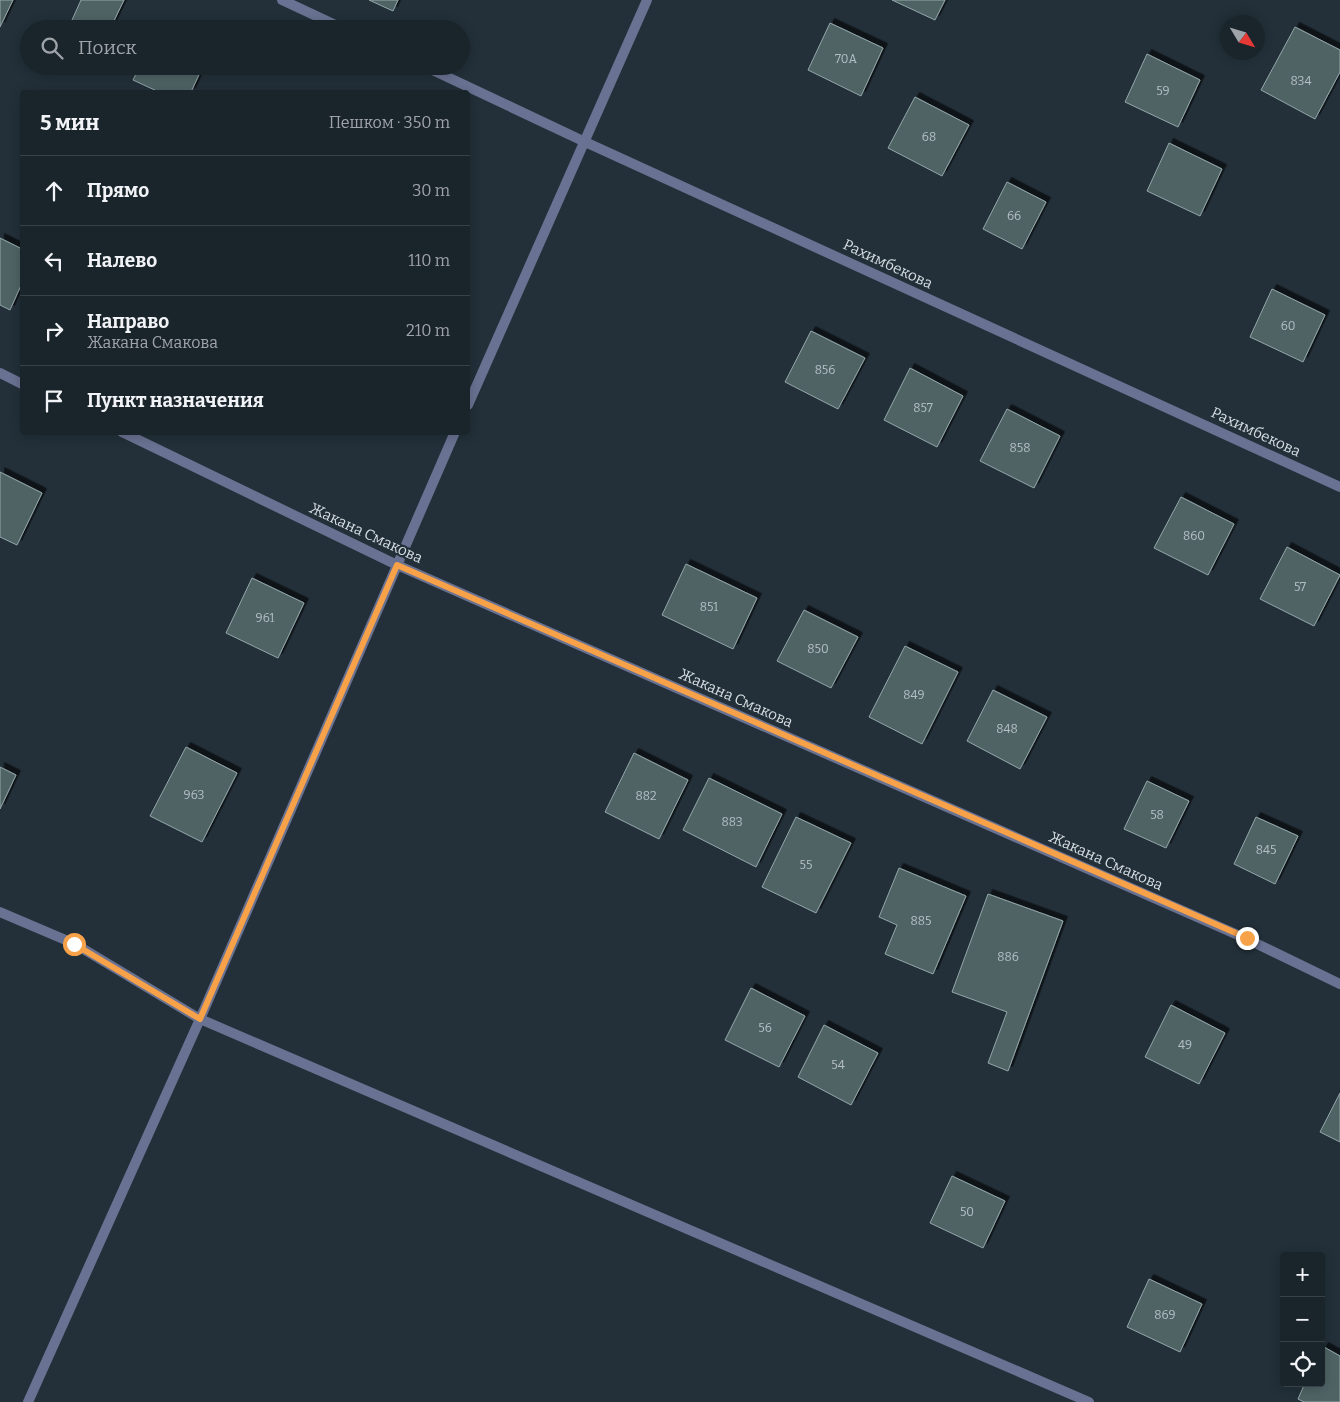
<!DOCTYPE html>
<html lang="ru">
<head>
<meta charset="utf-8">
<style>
  :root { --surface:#1a242b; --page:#232c33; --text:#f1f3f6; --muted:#9fa4a9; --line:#384147 }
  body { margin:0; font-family:Bitter,serif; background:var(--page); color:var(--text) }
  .controls { position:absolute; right:15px; bottom:15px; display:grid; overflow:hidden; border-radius:5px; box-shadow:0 2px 12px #0003 }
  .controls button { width:45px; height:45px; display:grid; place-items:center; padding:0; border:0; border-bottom:1px solid var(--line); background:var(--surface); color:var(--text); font:25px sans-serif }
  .compass { position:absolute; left:1220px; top:15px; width:45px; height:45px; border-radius:50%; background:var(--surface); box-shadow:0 2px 12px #0003; rotate:128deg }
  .stop { position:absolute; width:15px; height:15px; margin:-11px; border:4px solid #f7a149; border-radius:50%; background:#fff }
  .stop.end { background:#f7a149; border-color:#fff; box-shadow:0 1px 5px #0008 }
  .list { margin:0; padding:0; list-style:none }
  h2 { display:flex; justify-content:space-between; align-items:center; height:65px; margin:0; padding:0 20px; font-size:21px }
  h2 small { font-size:16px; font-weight:400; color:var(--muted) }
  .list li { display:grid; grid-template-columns:32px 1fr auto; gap:15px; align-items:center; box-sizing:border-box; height:70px; padding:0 20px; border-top:1px solid var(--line) }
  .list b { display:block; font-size:19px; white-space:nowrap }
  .list p { margin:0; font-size:16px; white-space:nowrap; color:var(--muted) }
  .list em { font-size:16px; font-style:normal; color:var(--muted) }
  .icon { flex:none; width:28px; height:28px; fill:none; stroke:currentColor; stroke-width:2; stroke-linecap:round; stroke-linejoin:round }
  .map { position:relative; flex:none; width:1340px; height:1402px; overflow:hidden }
  .search { position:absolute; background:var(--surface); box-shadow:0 2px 12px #0003; left:20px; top:20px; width:450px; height:55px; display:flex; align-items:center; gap:12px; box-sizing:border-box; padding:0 18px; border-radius:28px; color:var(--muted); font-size:19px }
  .panel { position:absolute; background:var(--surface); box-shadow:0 2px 12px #0003; left:20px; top:90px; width:450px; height:345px; border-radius:5px }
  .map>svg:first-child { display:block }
  .building { fill:#506365; stroke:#93a7a9; filter:url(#shadow) }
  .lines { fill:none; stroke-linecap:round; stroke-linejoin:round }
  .minor { stroke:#697292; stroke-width:10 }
  .route { stroke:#f7a149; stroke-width:6 }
  .labels { text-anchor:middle; stroke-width:4.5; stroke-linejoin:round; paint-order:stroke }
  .number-label { font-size:12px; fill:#b4bfc4 }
  .street-label { font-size:15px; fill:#d6dee3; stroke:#233039 }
</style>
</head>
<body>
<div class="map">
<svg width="1340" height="1402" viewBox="0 0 1340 1402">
  <defs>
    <filter id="shadow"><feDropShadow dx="4.5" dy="-4.5" stdDeviation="0" flood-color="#0009"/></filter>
  </defs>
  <rect width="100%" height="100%" fill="#233039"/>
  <path class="building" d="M 0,0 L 13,0 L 0,27 Z
    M 81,0 L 124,0 L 110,29 L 68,29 Z
    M 369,0 L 398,0 L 393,11 Z
    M 892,0 L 945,0 L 935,20 Z
    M 830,23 L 883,48 L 861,96 L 808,70 Z
    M 1295,27 L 1340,50 L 1340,72 L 1315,119 L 1261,90 Z
    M 1147,54 L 1200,80 L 1178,127 L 1125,102 Z
    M 140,66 L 203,66 L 191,92 L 159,92 L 133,80 Z
    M 915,97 L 969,125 L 942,176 L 888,148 Z
    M 1169,143 L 1222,169 L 1200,216 L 1147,191 Z
    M 1007,182 L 1046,202 L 1022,249 L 983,229 Z
    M 0,238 L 22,249 L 22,283 L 10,310 L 0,305 Z
    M 1272,289 L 1325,315 L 1303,362 L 1250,337 Z
    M 811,331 L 865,358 L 838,409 L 785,382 Z
    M 910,368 L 963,396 L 937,447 L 884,420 Z
    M 1007,409 L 1060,436 L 1034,488 L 980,461 Z
    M 0,472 L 42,493 L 17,545 L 0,537 Z
    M 1181,497 L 1234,524 L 1208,575 L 1154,548 Z
    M 1287,547 L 1340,575 L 1314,626 L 1260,599 Z
    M 686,564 L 757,598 L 733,649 L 662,615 Z
    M 252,578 L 304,603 L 278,658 L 226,633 Z
    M 804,610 L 858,637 L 831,688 L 777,661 Z
    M 905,646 L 958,672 L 922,744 L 869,717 Z
    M 993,690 L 1047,717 L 1020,769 L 967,741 Z
    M 186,747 L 237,773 L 202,842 L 150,816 Z
    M 634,753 L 688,780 L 659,839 L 605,812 Z
    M 0,767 L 16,775 L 0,809 Z
    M 709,778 L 782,814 L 756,867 L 683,830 Z
    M 1147,781 L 1189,801 L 1166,848 L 1124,829 Z
    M 796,817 L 851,843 L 816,913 L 762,887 Z
    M 1256,817 L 1298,836 L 1275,884 L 1234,864 Z
    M 899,868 L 966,896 L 933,974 L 885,954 L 897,925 L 879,917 Z
    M 988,894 L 1063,921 L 1008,1071 L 988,1063 L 1007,1012 L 952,992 Z
    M 751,988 L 805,1016 L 779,1067 L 725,1040 Z
    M 1171,1005 L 1225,1033 L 1199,1084 L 1145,1057 Z
    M 824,1025 L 878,1053 L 851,1105 L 798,1077 Z
    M 1340,1093 L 1340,1142 L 1320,1132 Z
    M 952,1176 L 1005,1201 L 983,1248 L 930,1223 Z
    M 1149,1279 L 1202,1304 L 1180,1352 L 1127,1327 Z
    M 1324,1347 L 1340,1356 L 1340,1402 L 1304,1402 L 1298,1399 L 1305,1383 L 1321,1383 L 1321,1352 Z"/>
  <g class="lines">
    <path class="minor" d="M 282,0 L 344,29
      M 424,66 L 583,141 L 1340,487
      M 0,373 L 22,384
      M 468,405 L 647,0
      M 122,432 L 397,565 L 1247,939 L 1340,984
      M 0,912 L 75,944 L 200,1019 L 1089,1402
      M 28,1402 L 200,1019 L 455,432"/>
  </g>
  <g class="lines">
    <path class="route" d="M 74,944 L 200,1019 L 397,565 L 1247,938"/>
  </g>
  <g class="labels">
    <g class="number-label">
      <text x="846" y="63">70А</text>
      <text x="1301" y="85">834</text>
      <text x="1163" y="95">59</text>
      <text x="929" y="141">68</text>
      <text x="1014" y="220">66</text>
      <text x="1288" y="330">60</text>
      <text x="825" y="374">856</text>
      <text x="923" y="412">857</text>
      <text x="1020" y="452">858</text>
      <text x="1194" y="540">860</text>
      <text x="1300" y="591">57</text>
      <text x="709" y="611">851</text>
      <text x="265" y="622">961</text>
      <text x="818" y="653">850</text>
      <text x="914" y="699">849</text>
      <text x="1007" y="733">848</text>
      <text x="194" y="799">963</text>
      <text x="646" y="800">882</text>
      <text x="1157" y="819">58</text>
      <text x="732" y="826">883</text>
      <text x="1266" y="854">845</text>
      <text x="806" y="869">55</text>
      <text x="921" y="925">885</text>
      <text x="1008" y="961">886</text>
      <text x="765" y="1032">56</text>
      <text x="1185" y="1049">49</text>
      <text x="838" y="1069">54</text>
      <text x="967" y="1216">50</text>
      <text x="1165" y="1319">869</text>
    </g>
    <g class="street-label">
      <text transform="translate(888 264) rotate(25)" y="5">Рахимбекова</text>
      <text transform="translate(1256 432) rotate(25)" y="5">Рахимбекова</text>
      <text transform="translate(366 533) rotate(25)" y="5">Жакана Смакова</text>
      <text transform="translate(736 698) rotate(24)" y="5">Жакана Смакова</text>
      <text transform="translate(1106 861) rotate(24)" y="5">Жакана Смакова</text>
    </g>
  </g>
</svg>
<div class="controls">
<button>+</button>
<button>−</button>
<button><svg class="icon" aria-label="locate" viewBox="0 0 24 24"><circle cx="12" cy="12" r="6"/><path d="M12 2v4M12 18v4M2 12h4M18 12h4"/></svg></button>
</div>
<svg class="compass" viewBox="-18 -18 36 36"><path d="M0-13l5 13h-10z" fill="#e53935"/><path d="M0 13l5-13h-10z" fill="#9fa4a9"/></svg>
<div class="stop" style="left:74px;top:944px"></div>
<div class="stop end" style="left:1247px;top:938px"></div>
<div class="search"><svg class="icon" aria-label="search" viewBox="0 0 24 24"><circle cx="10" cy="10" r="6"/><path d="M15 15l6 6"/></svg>Поиск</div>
<section class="panel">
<h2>5 мин<small>Пешком · 350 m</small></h2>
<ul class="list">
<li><svg class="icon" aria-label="ahead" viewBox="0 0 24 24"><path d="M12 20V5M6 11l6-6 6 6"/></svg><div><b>Прямо</b></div><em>30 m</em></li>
<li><svg class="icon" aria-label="left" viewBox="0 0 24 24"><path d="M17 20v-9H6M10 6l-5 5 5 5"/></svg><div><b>Налево</b></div><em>110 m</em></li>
<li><svg class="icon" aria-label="right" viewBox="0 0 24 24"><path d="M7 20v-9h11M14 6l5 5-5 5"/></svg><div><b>Направо</b><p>Жакана Смакова</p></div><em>210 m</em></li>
<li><svg class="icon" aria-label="arrive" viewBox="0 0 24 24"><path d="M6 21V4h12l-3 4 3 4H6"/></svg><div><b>Пункт назначения</b></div></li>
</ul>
</section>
</div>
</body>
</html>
